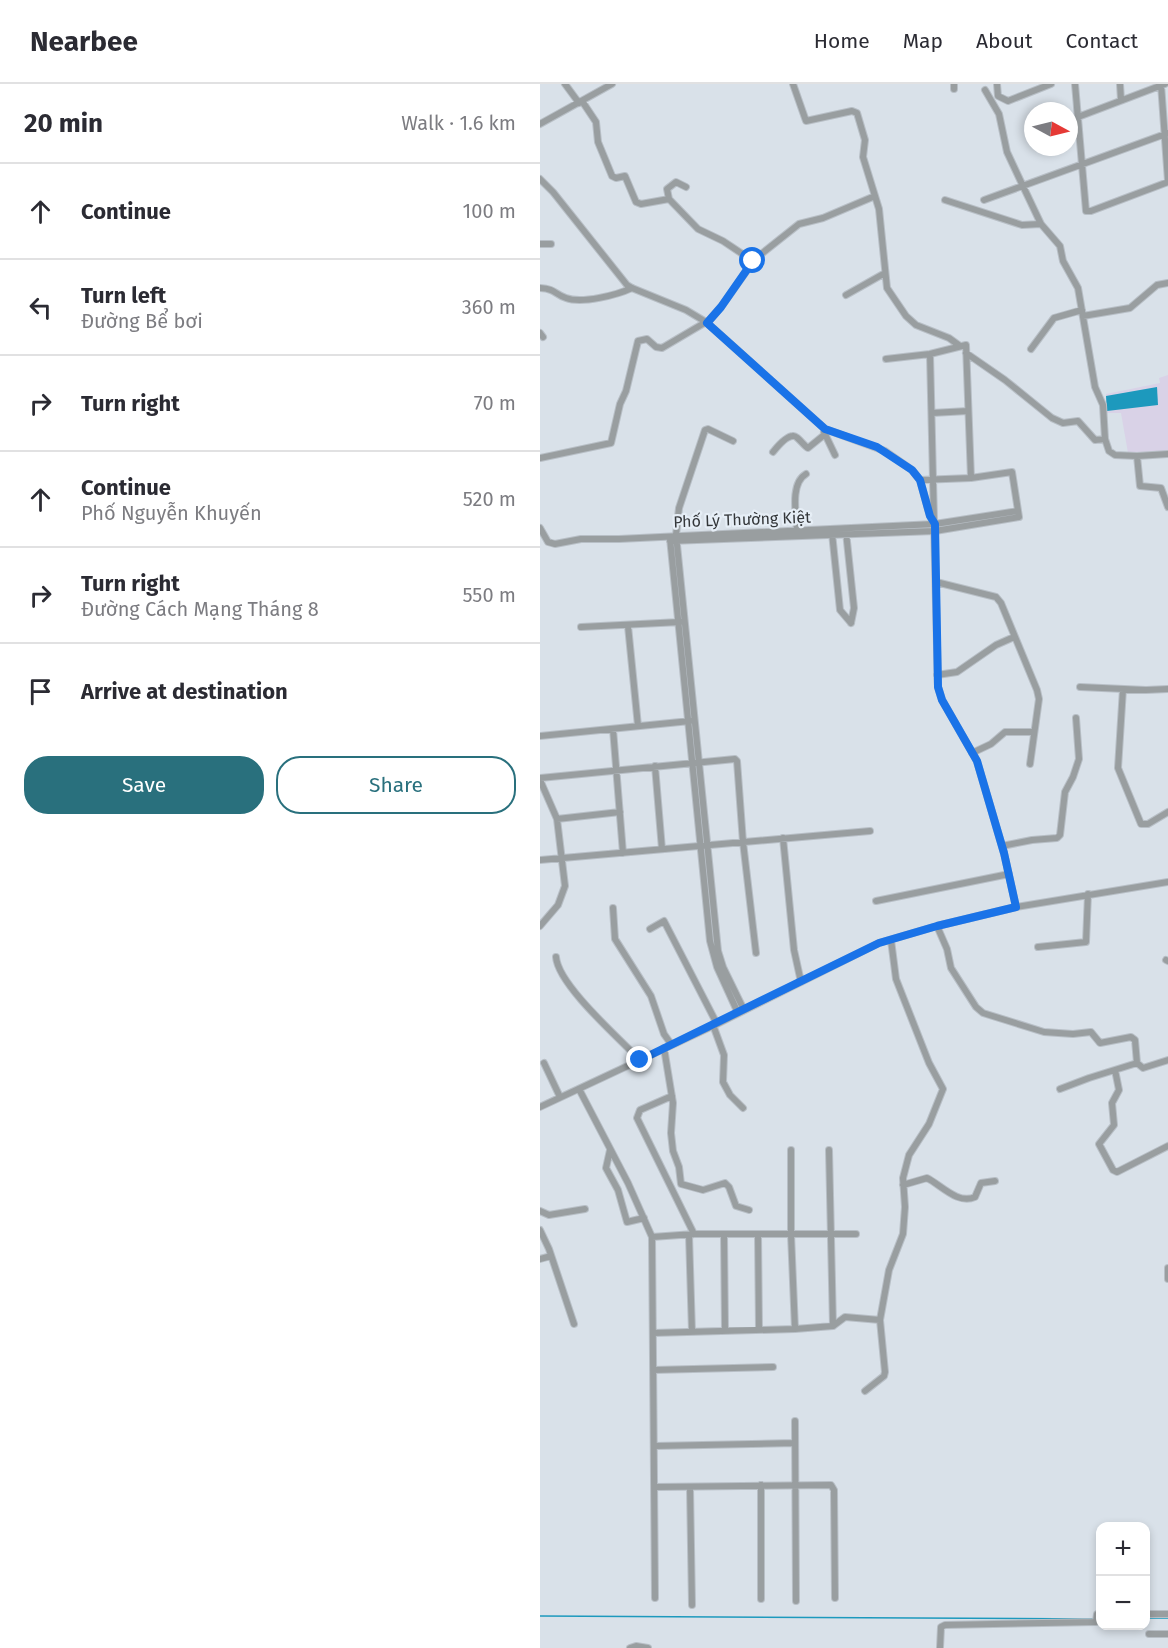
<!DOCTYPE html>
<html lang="en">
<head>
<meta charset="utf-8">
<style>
  :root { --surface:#fff; --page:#f7f7f7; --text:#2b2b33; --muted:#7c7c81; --line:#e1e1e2; --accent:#29707d }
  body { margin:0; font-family:"Fira Sans",sans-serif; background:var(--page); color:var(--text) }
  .controls { position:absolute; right:18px; bottom:18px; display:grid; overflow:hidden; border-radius:12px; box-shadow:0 3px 9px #0003 }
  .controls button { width:54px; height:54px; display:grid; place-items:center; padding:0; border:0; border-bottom:2px solid var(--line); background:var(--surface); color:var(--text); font:30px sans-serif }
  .compass { position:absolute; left:484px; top:18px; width:54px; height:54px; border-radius:50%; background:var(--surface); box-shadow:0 3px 9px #0003; rotate:97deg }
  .stop { position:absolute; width:18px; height:18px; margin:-14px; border:4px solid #1a73e8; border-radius:50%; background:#fff }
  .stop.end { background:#1a73e8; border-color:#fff; box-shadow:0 2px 6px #0008 }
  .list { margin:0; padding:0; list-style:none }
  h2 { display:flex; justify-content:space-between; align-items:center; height:78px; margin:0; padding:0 24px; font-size:26px }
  h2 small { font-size:20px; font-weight:400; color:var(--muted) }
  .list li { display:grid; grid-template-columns:39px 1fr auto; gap:18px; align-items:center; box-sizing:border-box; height:96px; padding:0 24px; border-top:2px solid var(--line) }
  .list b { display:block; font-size:22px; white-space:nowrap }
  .list p { margin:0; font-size:20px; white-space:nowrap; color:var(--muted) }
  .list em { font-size:20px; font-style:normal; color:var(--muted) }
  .actions { display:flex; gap:12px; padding:18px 24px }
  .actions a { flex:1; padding:14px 0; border:2px solid var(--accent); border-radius:24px; text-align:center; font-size:21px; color:var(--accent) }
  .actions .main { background:var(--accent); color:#fff }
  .icon { flex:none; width:33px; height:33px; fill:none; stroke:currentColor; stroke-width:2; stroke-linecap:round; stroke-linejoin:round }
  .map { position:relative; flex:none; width:628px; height:1564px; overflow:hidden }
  header { display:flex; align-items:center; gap:36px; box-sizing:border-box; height:84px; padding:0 30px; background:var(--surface); border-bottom:2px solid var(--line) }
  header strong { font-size:28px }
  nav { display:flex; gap:33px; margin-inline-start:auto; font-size:21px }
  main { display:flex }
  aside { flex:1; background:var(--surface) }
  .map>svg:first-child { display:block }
  .education { fill:#d9d2e7 }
  .water { fill:#1d99bd }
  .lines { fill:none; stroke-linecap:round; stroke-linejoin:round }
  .stream { stroke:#1d99bd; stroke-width:1.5 }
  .minor-casing { stroke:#b8bfc6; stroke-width:8 }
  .minor { stroke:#999ea0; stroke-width:6 }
  .route { stroke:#1a73e8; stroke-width:8 }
  .labels { text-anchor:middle; stroke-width:4.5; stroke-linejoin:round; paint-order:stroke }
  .street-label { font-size:16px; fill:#34373a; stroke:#e6eef6 }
</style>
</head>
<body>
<header>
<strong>Nearbee</strong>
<nav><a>Home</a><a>Map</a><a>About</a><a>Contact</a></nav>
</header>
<main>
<aside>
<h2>20 min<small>Walk · 1.6 km</small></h2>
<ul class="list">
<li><svg class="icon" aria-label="ahead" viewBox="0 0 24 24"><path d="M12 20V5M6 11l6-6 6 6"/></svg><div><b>Continue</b></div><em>100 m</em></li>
<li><svg class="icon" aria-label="left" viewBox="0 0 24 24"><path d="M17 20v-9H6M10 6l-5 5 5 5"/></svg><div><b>Turn left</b><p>Đường Bể bơi</p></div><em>360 m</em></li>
<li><svg class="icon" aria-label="right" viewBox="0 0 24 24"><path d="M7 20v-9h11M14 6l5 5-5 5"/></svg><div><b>Turn right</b></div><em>70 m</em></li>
<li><svg class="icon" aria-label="ahead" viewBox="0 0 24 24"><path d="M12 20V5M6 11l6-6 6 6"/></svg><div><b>Continue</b><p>Phố Nguyễn Khuyến</p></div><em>520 m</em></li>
<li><svg class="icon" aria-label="right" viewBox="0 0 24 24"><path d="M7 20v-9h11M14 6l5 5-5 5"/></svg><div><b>Turn right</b><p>Đường Cách Mạng Tháng 8</p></div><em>550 m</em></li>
<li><svg class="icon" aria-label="arrive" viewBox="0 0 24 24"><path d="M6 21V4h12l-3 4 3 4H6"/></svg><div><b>Arrive at destination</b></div></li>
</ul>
<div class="actions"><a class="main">Save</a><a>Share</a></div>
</aside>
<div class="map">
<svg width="628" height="1564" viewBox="0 0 628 1564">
  <rect width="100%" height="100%" fill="#d9e1e9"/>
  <path class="education" d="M 628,291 L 628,367 L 588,369 L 581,329 L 567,329 L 566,310 L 620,299 L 619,294 Z"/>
  <path class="water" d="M 617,303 L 618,321 L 567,327 L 566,312 Z"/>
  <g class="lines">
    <path class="stream" d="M 0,1532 L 554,1535
      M 606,1534 L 628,1534"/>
    <g class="minor-casing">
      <path id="minor" d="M 25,0 L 39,19
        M 253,0 L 266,37 L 312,27 L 317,29 L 325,56 L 323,73 L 339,125 L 347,204 L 366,232 L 376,241 L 409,254 L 420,262
        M 414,0 L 414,5
        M 457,0 L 458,12 L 468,17 L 511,0
        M 535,0 L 546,127 L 551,127 L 628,98
        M 580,0 L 581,16
        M 621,0 L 628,97
        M 445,6 L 459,30 L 467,68 L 482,100 L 501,140 L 520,162 L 523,177 L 538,204 L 555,303 L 563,321 L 565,355 L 569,367 L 575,371 L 597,372 L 628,370
        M 42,17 L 56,38 L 58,58 L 72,92 L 76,94 L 85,92 L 96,118 L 101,120 L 129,115 L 127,105 L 136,98 L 146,103
        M 538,33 L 625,0
        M 0,40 L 72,0
        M 0,95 L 13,108 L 87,201 L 92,204 L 146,226 L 166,238 L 285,345 L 345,367 L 372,386 L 380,396 L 431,394 L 472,388 L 479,433 L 395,447 L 130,457
        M 129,115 L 158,145 L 183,157 L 213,177
        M 405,116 L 482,141 L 501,140
        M 444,116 L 628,49
        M 0,160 L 11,160
        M 0,204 C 16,205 14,210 26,214 C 42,220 77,211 92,204
        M 306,211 L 345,189
        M 543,232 L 590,224 L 617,201 L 628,199
        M 167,239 L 181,223 L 215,175 L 259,140 L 283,134 L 335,112
        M 0,249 L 3,253
        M 491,265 L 514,234 L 542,226
        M 426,269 L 465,296 L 512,334 L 523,339 L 538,337 L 555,356 L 565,355
        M 390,270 L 398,603 L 402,616 L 437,677 L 464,769 L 476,823
        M 346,275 L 390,270 L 426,261 L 431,394
        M 392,329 L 428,327
        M 284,348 L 295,371
        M 193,357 L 168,345 L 165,346 L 139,424 L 136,451 L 178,867 L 183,883 L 204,926
        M 233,368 C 237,363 246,352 253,352 C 257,351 264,362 268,364 L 284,351
        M 597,372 L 600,402 L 621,404 L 628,423
        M 0,374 L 71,359 L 80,320 L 86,307 L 98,257 L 107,255 L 116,263 L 122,264 L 166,238
        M 380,396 L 390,432 L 395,440
        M 0,444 L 8,458 L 15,460 L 41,455 L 79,455 L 395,440 L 478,427
        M 257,446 C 256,430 250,399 266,390
        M 306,448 L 314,524 L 311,539
        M 292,449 L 300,526 L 311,539
        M 130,454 L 170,857 L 177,883 L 198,929
        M 396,498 L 456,513 L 461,519 L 497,606 L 499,615 L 490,680
        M 88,542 L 98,642
        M 41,543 L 140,538
        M 397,591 L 417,588 L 456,561 L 474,553
        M 540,603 L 606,606 L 628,605
        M 583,605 L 578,684 L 601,740 L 608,740 L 628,728
        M 73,645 L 83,769
        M 0,652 L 150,637
        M 432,669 L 451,660 L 465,648 L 493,648
        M 115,682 L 122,765
        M 0,694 L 195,675 L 197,677 L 203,758 L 216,869
        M 0,696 L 17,735 L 25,802 L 18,821 L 0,842
        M 17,735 L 80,728
        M 243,754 L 254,866 L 261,898
        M 462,762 L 492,756 L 517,754 L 520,751 L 525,708 L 533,693 L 539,675 L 536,634
        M 0,776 L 330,747
        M 336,817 L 469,790
        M 73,824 L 75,855 L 111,912 L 124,950 L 131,960
        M 397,842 L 407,865 L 411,884 L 436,923 L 443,929 L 504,948 L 533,950 L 551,948 L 560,959 L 591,953 L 595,956 L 597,979 L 603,984 L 628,976
        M 110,845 L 124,837 L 177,940
        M 498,863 L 546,858 L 548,810
        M 16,873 C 18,901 80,955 100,976
        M 626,876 L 628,877
        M 173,941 L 184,971 L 183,998 L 190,1011 L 203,1024
        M 124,964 L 133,1019 L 131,1049 L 133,1067 L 139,1083 L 141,1100 L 163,1106 L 185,1099 L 189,1103 L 196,1122 L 209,1126
        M 4,979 L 20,1013
        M 575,986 L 579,1006 L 572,1019 L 574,1041 L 559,1060 L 573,1086 L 577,1088 L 628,1062
        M 39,1005 L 88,1099 L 112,1153 L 115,1514
        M 520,1005 L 549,994 L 597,979
        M 132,1012 L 100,1026 L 97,1034 L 154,1150
        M 0,1023 L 177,940 L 339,859 L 397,842 L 476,823 L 628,798
        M 70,1066 L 66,1084 L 78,1106 L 87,1138 L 104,1134
        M 251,1066 L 251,1150 L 255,1245
        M 289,1066 L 293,1242
        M 363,1101 L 387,1094 C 401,1101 418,1121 435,1113 L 441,1099 L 455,1097
        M 0,1127 L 9,1131 L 45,1125
        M 0,1146 L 9,1165 L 34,1240
        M 184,1150 L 185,1247
        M 218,1150 L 219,1246
        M 149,1151 L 152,1248
        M 112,1153 L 154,1150 L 316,1150
        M 0,1175 L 11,1172
        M 628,1184 L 628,1195
        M 113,1249 L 255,1245 L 293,1242 L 305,1233 L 340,1236
        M 113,1286 L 233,1283
        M 325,1307 L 344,1292 L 345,1288 L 340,1236 L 349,1186 L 363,1150 L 365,1123 L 363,1094 L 369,1071 L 389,1040 L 403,1005 L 389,979 L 356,895 L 351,856
        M 255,1337 L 256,1517
        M 114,1362 L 255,1359
        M 115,1403 L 291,1401 L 294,1406 L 295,1514
        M 150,1403 L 152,1521
        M 221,1515 L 221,1401
        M 606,1530 L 628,1530
        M 609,1550 L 628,1550
        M 90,1564 L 96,1562 L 108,1564
        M 400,1564 L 401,1543 L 405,1541 L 556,1538 L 557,1530 L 560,1529"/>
    </g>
    <use href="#minor" class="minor"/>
  </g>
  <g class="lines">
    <path class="route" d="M 100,976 L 339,859 L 397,842 L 476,823 L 464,769 L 437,677 L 402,616 L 398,603 L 395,440 L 390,432 L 380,396 L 372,386 L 337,363 L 285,345 L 167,239 L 181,223 L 213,177"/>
  </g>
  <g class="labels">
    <g class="street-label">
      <text transform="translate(202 435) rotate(-2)" y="6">Phố Lý Thường Kiệt</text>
    </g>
  </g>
</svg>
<div class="controls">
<button>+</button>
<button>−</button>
</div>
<svg class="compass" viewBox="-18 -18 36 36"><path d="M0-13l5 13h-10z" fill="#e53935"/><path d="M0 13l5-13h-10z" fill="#7c7c81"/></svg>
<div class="stop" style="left:213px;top:177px"></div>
<div class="stop end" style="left:100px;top:976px"></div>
</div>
</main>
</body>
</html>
